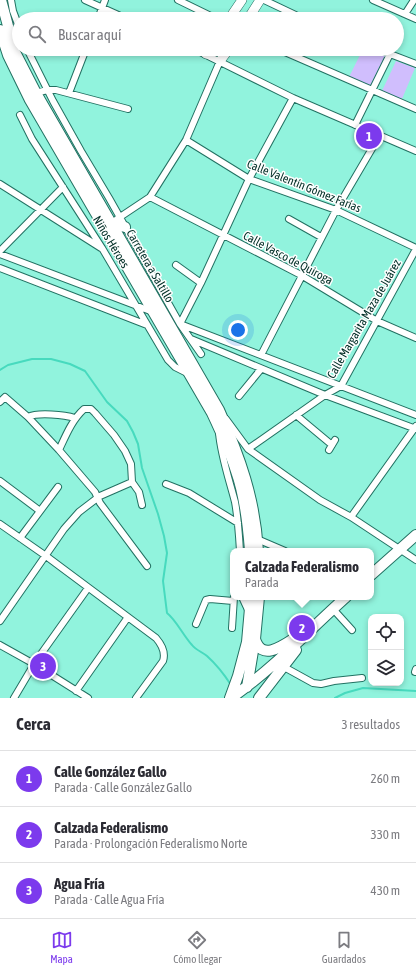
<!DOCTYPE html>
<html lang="es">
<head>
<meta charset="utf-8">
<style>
  :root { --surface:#fff; --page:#f2f2f3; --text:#2b2b33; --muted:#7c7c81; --line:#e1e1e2; --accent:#7c3aed }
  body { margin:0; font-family:"Asap Condensed",sans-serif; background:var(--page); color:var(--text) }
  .controls { position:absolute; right:12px; bottom:12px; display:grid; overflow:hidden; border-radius:8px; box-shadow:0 2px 6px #0003 }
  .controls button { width:36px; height:36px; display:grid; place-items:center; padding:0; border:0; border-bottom:1px solid var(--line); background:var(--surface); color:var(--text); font:20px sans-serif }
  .you { position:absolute; left:238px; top:330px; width:14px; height:14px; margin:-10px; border:3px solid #fff; border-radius:50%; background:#1a73e8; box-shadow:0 0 0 6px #1a73e833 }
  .badge { display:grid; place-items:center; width:26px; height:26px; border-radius:50%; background:var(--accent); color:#fff; font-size:13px; font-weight:700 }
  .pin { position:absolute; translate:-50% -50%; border:2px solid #fff; box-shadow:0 1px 4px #0006 }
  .popup { position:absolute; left:230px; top:548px; width:144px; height:52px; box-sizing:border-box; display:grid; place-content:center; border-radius:8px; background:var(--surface); filter:drop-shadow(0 1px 3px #0005); font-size:13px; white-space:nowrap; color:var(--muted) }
  .popup b { font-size:15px; color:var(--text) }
  .popup::after { content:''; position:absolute; left:50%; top:100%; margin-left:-8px; border:8px solid transparent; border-top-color:var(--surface) }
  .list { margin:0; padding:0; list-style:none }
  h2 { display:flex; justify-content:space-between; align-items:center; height:52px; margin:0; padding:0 16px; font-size:17px }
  h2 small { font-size:13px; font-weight:400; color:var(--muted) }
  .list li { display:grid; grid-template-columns:26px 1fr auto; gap:12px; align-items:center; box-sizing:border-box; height:56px; padding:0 16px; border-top:1px solid var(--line) }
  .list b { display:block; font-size:15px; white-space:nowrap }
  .list p { margin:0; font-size:13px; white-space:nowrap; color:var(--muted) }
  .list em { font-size:13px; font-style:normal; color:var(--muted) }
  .icon { flex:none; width:22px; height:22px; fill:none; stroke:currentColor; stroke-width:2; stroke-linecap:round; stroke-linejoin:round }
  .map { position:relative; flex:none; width:416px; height:698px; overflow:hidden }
  .search { position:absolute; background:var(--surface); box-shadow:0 2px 6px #0003; left:12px; right:12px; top:12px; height:44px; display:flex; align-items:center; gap:10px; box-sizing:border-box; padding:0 14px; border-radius:22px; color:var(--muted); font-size:15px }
  .sheet { height:220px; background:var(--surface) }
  nav { display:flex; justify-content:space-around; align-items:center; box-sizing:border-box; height:56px; border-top:1px solid var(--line); background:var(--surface); font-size:11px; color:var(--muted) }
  nav a { display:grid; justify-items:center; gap:2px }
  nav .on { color:var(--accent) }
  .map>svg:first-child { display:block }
  .green { fill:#d0befd }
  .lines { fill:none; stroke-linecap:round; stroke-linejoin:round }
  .stream { stroke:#47dabe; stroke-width:2 }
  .street-casing { stroke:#227162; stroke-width:8 }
  .secondary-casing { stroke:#227162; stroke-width:10 }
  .primary-casing { stroke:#227162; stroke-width:12 }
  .street { stroke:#fff; stroke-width:6 }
  .secondary { stroke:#fff; stroke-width:9 }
  .primary { stroke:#fff; stroke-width:10 }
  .labels { text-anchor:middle; stroke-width:3; stroke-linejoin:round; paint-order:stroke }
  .street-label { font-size:12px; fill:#002e26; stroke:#fefefe }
</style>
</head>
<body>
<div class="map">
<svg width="416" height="698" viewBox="0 0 416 698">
  <rect width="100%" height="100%" fill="#91f3dd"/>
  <path class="green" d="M 363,49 L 366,49 L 385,56 L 370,86 L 349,77 Z
    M 396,61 L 415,68 L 402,99 L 382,91 Z"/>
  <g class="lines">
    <path class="stream" d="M 0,370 L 8,365 L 32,359 L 51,359 L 70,364 L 85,371 L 107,402 L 127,421 L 133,432 L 138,444 L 142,468 L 158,514 L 164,536 L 167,553 L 163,581 L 167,613 C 176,620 183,635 192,645 C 196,650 202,652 207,656 C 217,665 224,674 231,685
      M 335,698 L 345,693 L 363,688 L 416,691"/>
    <g class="street-casing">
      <path id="street" d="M 11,0 L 13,11 L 19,27
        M 85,0 L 127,19
        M 178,0 L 217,19
        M 264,0 L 304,19
        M 373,0 L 416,19
        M 405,14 L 414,0
        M 98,19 L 105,0
        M 27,49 L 53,101 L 81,151 L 109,198 L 180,324 L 201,354
        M 194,49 L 293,98 L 416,151
        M 278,49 L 416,109
        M 377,49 L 416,64
        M 36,93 L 47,90 L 56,90 L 128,109
        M 69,93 L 86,49
        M 20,115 L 32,139 L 102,248 L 168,360 L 175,367 L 187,373
        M 355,125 L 390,54
        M 186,140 L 249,179 L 336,210 L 416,248
        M 0,184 L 101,248
        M 150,197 L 301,275 L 377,321 L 416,338
        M 117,219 L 150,197 L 186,140 L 220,61
        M 289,219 L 321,237
        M 0,251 L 63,187
        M 0,254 L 153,312
        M 176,265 L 201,283
        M 0,268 L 147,325
        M 180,324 L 201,283 L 249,179 L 293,98
        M 180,324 L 416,415
        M 191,339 L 325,395 L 416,429
        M 261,355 L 336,210 L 380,135
        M 239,396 L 261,369
        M 0,402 L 5,397 L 28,417 L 59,450 L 95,492 L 100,503 L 147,566
        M 296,415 L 332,445
        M 28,417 C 38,412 65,415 75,418
        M 226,419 L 248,449 L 320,500 L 351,517 L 416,560
        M 219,433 C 221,456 229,479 235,502 C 238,518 239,534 240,551
        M 248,449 L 325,395 L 341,386 L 416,249
        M 59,450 C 66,435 72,420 84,409 L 91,409 L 95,413 L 114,435 L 125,451 L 131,464 L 132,482 L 139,492 L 142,505
        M 329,450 L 335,440
        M 0,481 L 40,511
        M 166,484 L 189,493 L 238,523
        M 351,517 L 416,426
        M 0,524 L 46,556 L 156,638 C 162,645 166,652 163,661 L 136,698
        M 20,538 L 58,487
        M 257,539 L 285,551
        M 242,597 L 249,612
        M 333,609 L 352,630
        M 0,621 L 64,529 L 79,512 L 100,496 L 132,482
        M 196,624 L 206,600 L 210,599 L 233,601
        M 232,628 L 234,597
        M 0,645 L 34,664 L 88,698
        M 284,667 L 313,683 L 321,684 L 334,681 L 362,678
        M 415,672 L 416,669
        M 76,691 L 128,617
        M 14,698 L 36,661 L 88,588"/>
    </g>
    <g class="secondary-casing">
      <path id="secondary" d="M 229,19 L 242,0
        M 248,19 L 260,0
        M 206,54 L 210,49
        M 220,61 L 229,49"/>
    </g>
    <g class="primary-casing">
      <path id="primary" d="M 1,0 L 15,52 L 36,93 L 219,410 C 240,457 255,499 258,551
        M 0,30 L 8,55 L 30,100 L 212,413 C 221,432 230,451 236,471 C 245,496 248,524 250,551
        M 110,223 L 125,227
        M 371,575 L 416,535
        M 255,639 C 262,663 285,644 298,636
        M 247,687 L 255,639 L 259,597
        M 230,698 L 238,676 L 247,642 L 251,597
        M 231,698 C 273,669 308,631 346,597
        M 259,698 L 296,650"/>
    </g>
    <use href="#street" class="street"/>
    <use href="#secondary" class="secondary"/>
    <use href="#primary" class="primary"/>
  </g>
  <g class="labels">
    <g class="street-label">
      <text transform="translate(304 186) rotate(22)" y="4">Calle Valentín Gómez Farías</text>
      <text transform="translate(111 242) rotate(59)" y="4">Niños Héroes</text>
      <text transform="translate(288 258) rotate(28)" y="4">Calle Vasco de Quiroga</text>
      <text transform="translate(150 266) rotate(60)" y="4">Carretera a Saltillo</text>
      <text transform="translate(364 319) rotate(-60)" y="4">Calle Margarita Maza de Juárez</text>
    </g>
  </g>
</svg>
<div class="controls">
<button><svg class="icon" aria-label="locate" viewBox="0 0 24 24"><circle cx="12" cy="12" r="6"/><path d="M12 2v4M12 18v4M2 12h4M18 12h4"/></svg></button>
<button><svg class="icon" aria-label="layers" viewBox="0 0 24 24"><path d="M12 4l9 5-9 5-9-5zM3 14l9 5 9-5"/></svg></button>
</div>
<div class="you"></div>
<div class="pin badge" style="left:369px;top:136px">1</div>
<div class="pin badge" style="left:302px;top:628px">2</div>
<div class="popup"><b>Calzada Federalismo</b>Parada</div>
<div class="pin badge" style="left:43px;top:666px">3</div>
<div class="search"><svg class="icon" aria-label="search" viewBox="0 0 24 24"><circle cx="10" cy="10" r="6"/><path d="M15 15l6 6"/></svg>Buscar aquí</div>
</div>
<section class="sheet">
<h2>Cerca<small>3 resultados</small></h2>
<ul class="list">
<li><span class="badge">1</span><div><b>Calle González Gallo</b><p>Parada · Calle González Gallo</p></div><em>260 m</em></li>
<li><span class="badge">2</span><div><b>Calzada Federalismo</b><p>Parada · Prolongación Federalismo Norte</p></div><em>330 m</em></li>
<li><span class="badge">3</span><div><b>Agua Fría</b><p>Parada · Calle Agua Fría</p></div><em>430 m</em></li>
</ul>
</section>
<nav>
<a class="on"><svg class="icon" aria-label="map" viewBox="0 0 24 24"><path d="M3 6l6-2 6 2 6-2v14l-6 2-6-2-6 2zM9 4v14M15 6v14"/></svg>Mapa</a>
<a><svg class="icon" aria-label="directions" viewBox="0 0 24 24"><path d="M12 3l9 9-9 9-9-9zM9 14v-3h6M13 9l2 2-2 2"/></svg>Cómo llegar</a>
<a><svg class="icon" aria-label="saved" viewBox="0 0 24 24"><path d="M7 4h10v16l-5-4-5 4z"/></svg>Guardados</a>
</nav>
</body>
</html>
